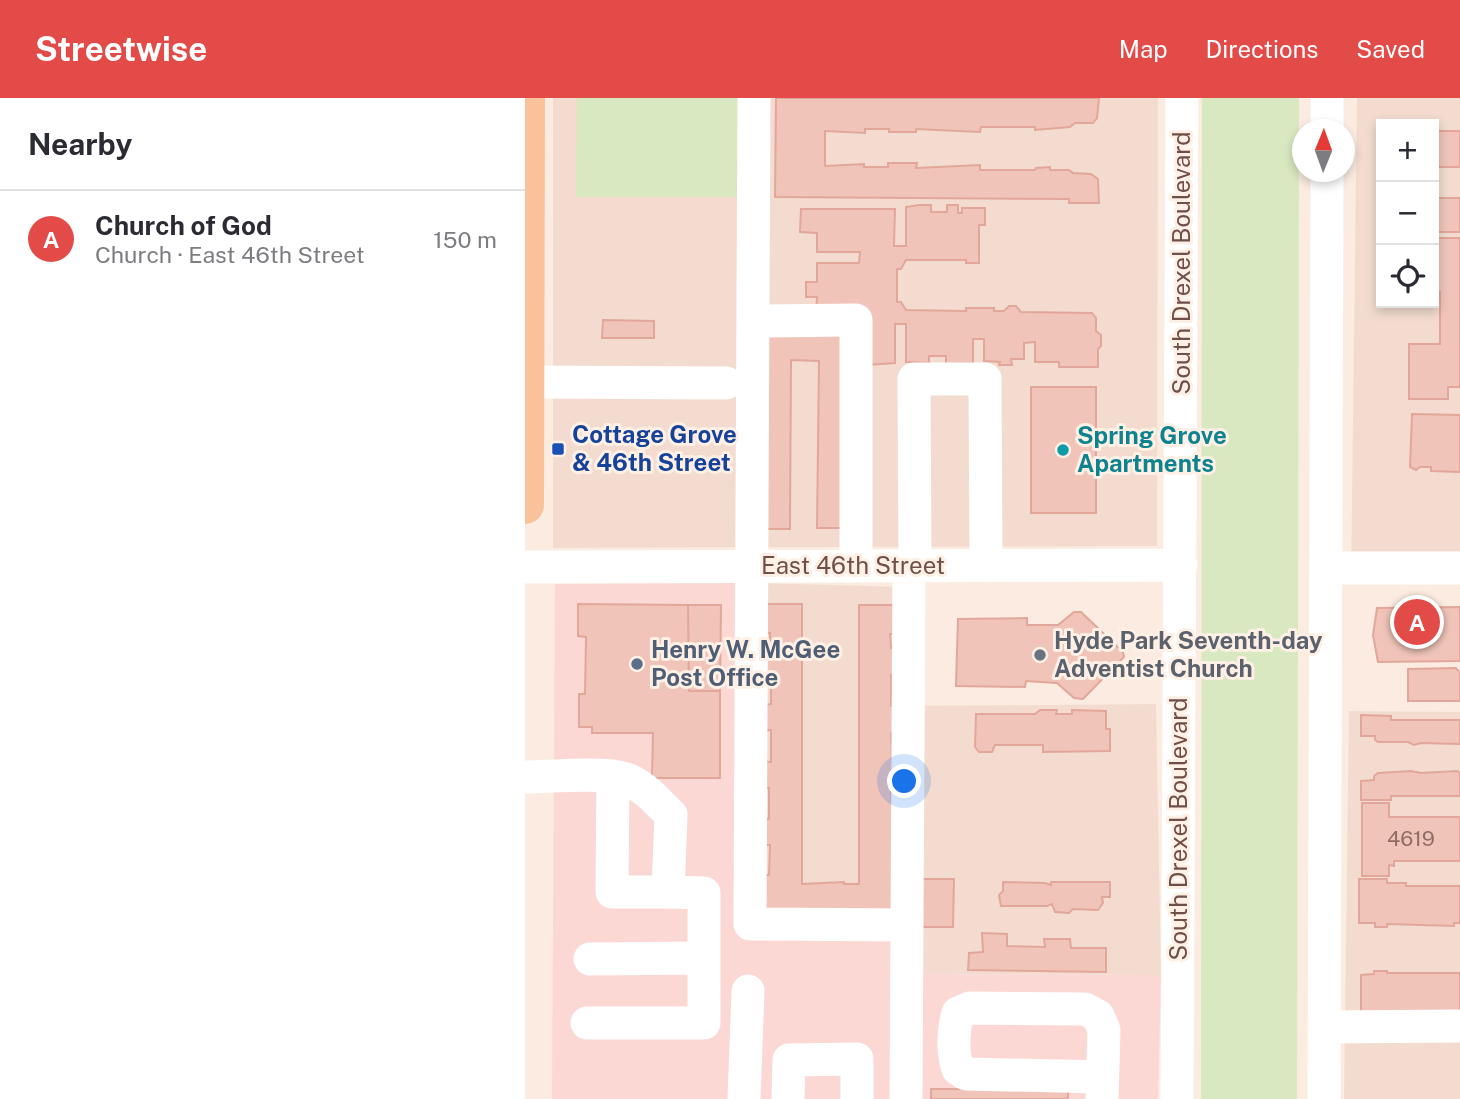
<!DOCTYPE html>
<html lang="en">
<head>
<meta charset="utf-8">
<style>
  :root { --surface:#fff; --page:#f2f2f3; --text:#2b2b33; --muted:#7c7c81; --line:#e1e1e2; --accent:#e34b48 }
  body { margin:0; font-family:"Public Sans",sans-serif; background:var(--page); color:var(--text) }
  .controls { position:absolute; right:21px; top:21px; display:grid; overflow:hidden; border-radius:0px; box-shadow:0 4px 10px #0003 }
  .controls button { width:63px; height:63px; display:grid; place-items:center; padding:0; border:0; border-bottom:2px solid var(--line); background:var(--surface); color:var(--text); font:35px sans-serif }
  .compass { position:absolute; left:767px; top:21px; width:63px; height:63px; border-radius:50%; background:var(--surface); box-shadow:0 4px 10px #0003; rotate:1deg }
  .you { position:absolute; left:380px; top:684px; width:24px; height:24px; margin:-18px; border:5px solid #fff; border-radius:50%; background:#1a73e8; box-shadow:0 0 0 10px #1a73e833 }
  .badge { display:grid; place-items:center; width:46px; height:46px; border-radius:50%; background:var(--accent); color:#fff; font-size:23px; font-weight:700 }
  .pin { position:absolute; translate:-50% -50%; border:4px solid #fff; box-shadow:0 2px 7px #0006 }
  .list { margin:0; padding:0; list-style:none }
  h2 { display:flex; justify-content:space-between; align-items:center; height:91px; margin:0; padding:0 28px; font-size:30px }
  h2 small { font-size:23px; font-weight:400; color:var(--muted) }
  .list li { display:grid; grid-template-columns:46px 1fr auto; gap:21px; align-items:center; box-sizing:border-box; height:98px; padding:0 28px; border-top:2px solid var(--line) }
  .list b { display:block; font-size:26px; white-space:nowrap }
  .list p { margin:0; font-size:23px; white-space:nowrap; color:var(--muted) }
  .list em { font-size:23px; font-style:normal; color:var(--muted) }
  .icon { flex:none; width:38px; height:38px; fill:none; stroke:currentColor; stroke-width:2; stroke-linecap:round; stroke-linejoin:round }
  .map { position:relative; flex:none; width:935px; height:1001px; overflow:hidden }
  header { display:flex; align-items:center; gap:42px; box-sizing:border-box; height:98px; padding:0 35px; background:var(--accent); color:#fff }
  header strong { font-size:33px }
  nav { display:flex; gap:38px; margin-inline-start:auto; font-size:24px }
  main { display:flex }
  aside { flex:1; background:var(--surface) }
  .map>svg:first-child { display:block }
  .residential { fill:#f3dccf; fill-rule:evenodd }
  .commercial { fill:#fcd8d4 }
  .green { fill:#d8e8c0 }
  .building { fill:#f0c4b9; stroke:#e2a79a; stroke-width:2 }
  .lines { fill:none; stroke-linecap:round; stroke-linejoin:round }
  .minor { stroke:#fff; stroke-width:33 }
  .major { stroke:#f9c29a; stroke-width:38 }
  .transit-dot { fill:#1a4fb4; stroke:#fff0e6; stroke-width:2.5 }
  .culture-dot { fill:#0f9aa8; stroke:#fff0e6; stroke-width:2.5 }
  .worship-dot { fill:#6b7280; stroke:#fff0e6; stroke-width:2.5 }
  .service-dot { fill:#5c6f8a; stroke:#fff0e6; stroke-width:2.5 }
  .labels { text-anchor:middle; stroke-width:6; stroke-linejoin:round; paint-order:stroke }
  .number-label { font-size:21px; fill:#916c65 }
  .street-label { font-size:24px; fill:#714f49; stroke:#fff0e6 }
  .transit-label { font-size:24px; font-weight:bold; fill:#164399; stroke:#fff0e6; text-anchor:start }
  .culture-label { font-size:24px; font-weight:bold; fill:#0d838f; stroke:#fff0e6; text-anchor:start }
  .worship-label { font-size:24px; font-weight:bold; fill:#5b616d; stroke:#fff0e6; text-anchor:start }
  .service-label { font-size:24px; font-weight:bold; fill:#4e5e75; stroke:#fff0e6; text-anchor:start }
</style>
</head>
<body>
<header>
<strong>Streetwise</strong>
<nav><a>Map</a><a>Directions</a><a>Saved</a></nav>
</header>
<main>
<aside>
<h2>Nearby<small></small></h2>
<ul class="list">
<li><span class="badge">A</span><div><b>Church of God</b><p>Church · East 46th Street</p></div><em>150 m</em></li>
</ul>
</aside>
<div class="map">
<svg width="935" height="1001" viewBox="0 0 935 1001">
  <rect width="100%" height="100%" fill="#fbebe0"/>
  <path class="residential" d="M 28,0 L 633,0 L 632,448 L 28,450 Z
    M 832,0 L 935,0 L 935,485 L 826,484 ZM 856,26 L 909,26 L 909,205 L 856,205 Z
    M 226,485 L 384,489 L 384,608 L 631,606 L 636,877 L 382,876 L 225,826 Z
    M 824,613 L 935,614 L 935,1001 L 819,1001 Z"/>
  <path class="commercial" d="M 226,485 L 225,826 L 382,827 L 383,876 L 636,877 L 633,1001 L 27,1001 L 30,486 Z"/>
  <path class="green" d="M 52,0 L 218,0 L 217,99 L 51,99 Z
    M 677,0 L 774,0 L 772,1001 L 676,1001 Z"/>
  <path class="building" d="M 251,0 L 574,0 L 572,20 L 568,25 L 550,25 L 545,29 L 510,32 L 510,29 L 456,29 L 455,34 L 391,31 L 391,34 L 364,34 L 364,31 L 340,31 L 340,35 L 300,33 L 300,68 L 339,66 L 339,69 L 363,69 L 363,65 L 392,65 L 391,70 L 455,67 L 455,72 L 510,72 L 511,70 L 525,69 L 525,72 L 544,72 L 548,75 L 566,76 L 573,81 L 574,105 L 544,105 L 544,101 L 250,99 Z
    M 909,29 L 913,29 L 913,33 L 935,33 L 935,69 L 909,69 Z
    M 909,100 L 935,100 L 935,134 L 909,134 Z
    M 394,107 L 406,107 L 406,114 L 422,114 L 422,107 L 433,107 L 433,115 L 437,115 L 437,110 L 460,110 L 460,127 L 454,127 L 454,165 L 441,165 L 441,162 L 381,162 L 376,171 L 372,171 L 372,204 L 376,204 L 381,212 L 441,213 L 441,210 L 469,210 L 469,213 L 479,213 L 484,208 L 491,208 L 496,214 L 567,215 L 571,220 L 571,233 L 576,237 L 576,248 L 573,251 L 573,269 L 534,269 L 534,264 L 510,264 L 510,244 L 499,245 L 499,261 L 486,261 L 487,267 L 474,267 L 475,264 L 459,263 L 459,241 L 448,241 L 448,265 L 421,267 L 421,258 L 404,258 L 404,265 L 381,264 L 381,226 L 370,226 L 370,265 L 342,267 L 291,213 L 292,199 L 281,199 L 281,184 L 292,184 L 292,165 L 334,165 L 335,154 L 292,154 L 292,135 L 275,134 L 276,111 L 370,111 L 369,148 L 381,148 L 381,109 Z
    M 909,140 L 935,140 L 935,289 L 923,289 L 923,301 L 884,301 L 884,246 L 915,246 L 915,194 L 909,194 Z
    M 78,222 L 129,223 L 129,240 L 77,240 Z
    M 242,238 L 319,238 L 318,430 L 292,430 L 294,263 L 266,262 L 265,431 L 240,431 Z
    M 506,289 L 571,289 L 571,415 L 506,415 Z
    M 887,316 L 935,317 L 935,374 L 906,373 L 906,369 L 895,369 L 891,372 L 885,369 Z
    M 53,506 L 163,507 L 164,593 L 195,593 L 195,680 L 127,680 L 128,635 L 67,635 L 67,629 L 54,629 L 54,596 L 60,596 L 61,539 L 53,538 Z
    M 237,506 L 277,506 L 277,786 L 319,784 L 319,786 L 334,786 L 334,507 L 374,507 L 374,536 L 365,536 L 366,550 L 373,550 L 373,577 L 366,577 L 366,608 L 373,608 L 373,636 L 366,635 L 367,663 L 373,691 L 366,690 L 373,815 L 236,815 L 237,777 L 244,777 L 245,747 L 236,747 L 236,721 L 244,721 L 244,690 L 237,690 L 237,663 L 246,664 L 246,632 L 237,633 L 237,607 L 246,606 L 246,576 L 236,575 L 236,550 L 245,550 L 245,535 L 237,535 Z
    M 163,507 L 196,507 L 195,593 L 164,593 Z
    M 935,509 L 935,563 L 853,564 L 848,537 L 852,510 Z
    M 549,514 L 556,514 L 598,554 L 599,559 L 558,601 L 549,600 L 532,585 L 501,583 L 500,589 L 431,588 L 433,521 L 502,520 L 502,527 L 533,527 Z
    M 931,570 L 935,575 L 935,603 L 883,603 L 883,571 Z
    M 515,612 L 532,612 L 531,616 L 547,616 L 547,612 L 581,613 L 581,631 L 585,631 L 585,653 L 518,654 L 518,647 L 470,647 L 467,654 L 454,654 L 450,649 L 451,616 L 510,616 Z
    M 836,617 L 866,618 L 866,622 L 935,622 L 935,646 L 896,645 L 889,647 L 883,644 L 853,644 L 850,642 L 850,638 L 836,638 Z
    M 886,673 L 896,675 L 932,673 L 935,675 L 935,698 L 866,698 L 866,702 L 836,702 L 836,683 L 849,682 L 849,678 L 853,675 Z
    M 837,705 L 864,705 L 864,719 L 935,719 L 935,763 L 869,763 L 869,768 L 864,767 L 864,778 L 837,778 Z
    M 396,781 L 429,781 L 428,829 L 395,829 Z
    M 834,781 L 862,781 L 862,785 L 881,785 L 881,788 L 935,788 L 935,825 L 929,825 L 929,828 L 862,826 L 862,829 L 850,829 L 850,825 L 834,825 Z
    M 478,784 L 520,785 L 526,787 L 526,784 L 585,784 L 585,799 L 577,799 L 578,805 L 573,812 L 548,811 L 544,815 L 530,814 L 527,806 L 522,808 L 476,808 L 474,797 L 478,793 Z
    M 457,835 L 482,836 L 482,848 L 520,849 L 519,841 L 545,841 L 546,850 L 581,850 L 581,874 L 443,872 L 444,855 L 458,854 Z
    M 849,873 L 862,873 L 862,875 L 935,875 L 935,913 L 836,921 L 836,877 L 849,876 Z
    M 406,991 L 543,991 L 543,1001 L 406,1001 Z"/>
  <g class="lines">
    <path class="minor" d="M 229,0 L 225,826 L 382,827
      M 802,32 L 802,0
      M 228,223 L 331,222 L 331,468
      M 0,284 L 201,285
      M 390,468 L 389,281 L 460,281 L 461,468
      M 0,469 L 656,467
      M 801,470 L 935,470
      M 0,679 C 25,679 83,673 104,682 C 121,690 133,704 146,717 L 143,794 L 87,794 L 88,678
      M 65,861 L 179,860
      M 62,925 L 179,925 L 179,795 L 143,794
      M 799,929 L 935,928
      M 219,1001 L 223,893
      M 263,1001 L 264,962 L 332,961 L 332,1001
      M 381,1001 L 384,468
      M 577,1001 L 579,932 L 573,918 L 560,911 L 445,910 L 433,915 C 428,932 427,954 433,971 L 441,976 L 577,979
      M 652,1001 L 657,0
      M 799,1001 L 802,74"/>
    <path class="major" d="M 0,407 L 1,0"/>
  </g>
  <rect class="transit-dot" x="26" y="344" width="14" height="14" rx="3.5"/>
  <circle class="culture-dot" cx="538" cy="352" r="7"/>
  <circle class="worship-dot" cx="515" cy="557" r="7"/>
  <circle class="service-dot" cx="112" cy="566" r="7"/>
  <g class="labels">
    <g class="number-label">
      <text x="886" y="748">4619</text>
    </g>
    <g class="street-label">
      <text transform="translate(657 165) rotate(-90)" y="8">South Drexel Boulevard</text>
      <text x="328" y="476">East 46th Street</text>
      <text transform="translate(654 731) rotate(-90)" y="8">South Drexel Boulevard</text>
    </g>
    <g class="transit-label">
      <text x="47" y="345">Cottage Grove<tspan x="47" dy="28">&amp; 46th Street</tspan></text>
    </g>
    <g class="culture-label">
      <text x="552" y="346">Spring Grove<tspan x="552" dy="28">Apartments</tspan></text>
    </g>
    <g class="worship-label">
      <text x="529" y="551">Hyde Park Seventh-day<tspan x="529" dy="28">Adventist Church</tspan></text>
    </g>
    <g class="service-label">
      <text x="126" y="560">Henry W. McGee<tspan x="126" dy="28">Post Office</tspan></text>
    </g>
  </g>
</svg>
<div class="controls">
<button>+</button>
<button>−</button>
<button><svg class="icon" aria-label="locate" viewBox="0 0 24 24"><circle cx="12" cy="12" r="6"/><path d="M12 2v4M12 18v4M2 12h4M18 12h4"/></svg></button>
</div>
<svg class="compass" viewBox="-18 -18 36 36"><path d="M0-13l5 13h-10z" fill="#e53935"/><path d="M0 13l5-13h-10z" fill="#7c7c81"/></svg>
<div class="you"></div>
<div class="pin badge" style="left:892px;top:524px">A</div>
</div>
</main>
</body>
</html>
